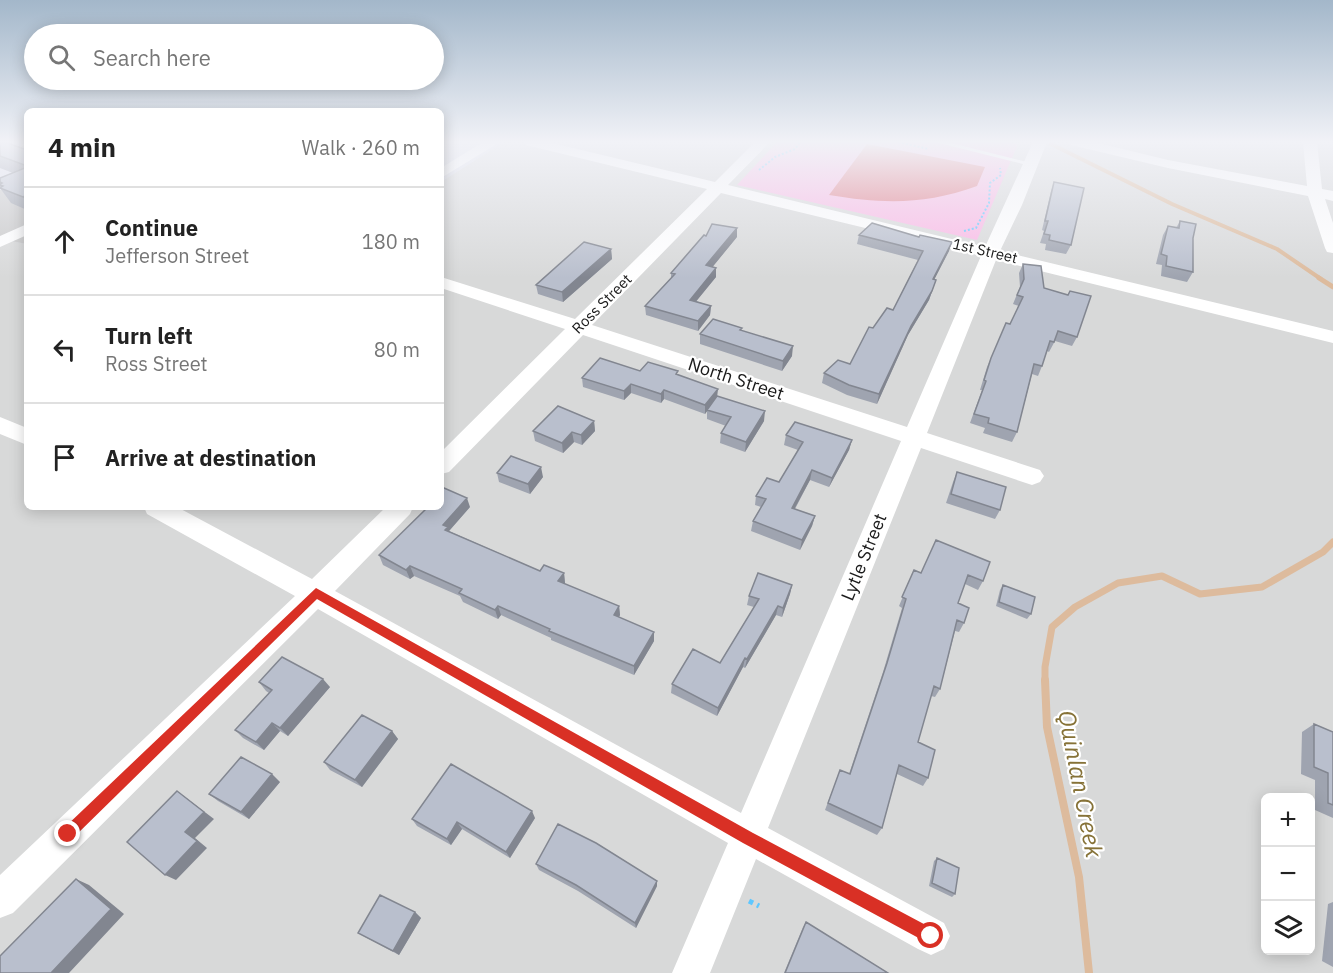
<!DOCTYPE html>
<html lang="en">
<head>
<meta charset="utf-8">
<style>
  :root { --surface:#fff; --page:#f6f6f6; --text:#222; --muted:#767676; --line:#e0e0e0 }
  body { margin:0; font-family:"IBM Plex Sans",sans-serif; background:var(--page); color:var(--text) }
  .controls { position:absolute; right:18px; bottom:18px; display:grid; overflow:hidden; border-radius:9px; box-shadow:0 3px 15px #0003 }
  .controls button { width:54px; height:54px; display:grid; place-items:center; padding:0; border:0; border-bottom:2px solid var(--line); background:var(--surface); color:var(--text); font:30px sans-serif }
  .stop { position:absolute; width:18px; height:18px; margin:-14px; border:4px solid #d93025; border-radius:50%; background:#fff }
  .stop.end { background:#d93025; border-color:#fff; box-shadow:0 2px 6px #0008 }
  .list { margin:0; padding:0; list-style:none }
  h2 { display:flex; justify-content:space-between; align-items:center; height:78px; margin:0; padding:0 24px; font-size:26px }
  h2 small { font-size:20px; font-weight:400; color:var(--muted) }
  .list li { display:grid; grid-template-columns:39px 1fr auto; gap:18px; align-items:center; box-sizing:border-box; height:108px; padding:0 24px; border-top:2px solid var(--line) }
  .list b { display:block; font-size:22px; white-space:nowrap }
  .list p { margin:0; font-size:20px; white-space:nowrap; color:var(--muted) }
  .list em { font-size:20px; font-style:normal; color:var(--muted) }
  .icon { flex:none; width:33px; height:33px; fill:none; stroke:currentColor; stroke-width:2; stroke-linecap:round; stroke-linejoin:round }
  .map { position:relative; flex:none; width:1333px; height:973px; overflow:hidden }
  .search { position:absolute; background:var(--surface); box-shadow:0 3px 15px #0003; left:24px; top:24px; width:420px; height:66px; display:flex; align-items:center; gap:15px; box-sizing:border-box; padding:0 21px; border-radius:33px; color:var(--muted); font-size:22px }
  .panel { position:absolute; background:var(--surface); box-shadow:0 3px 15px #0003; left:24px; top:108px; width:420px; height:402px; border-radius:9px }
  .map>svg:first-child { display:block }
  .residential { fill:#d8d9d9; fill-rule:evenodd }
  .religious { fill:#c9c9c9 }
  .park { fill:#fbb8e5 }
  .pitch { fill:#e17987 }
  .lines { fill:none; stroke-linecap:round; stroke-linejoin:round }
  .stream-far3 { stroke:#ddbb9d; stroke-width:4 }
  .stream-far2 { stroke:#ddbb9d; stroke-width:5 }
  .stream-far1 { stroke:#ddbb9d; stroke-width:7 }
  .stream { stroke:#ddbb9d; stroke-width:8 }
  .path-far1 { stroke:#5ec7ff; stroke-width:2; stroke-dasharray:2 2; stroke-linecap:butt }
  .path { stroke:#5ec7ff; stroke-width:5; stroke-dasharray:4.5 4.5; stroke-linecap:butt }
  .service { fill:#fff; fill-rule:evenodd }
  .minor { fill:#fff; fill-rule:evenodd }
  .wall { fill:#9fa4b0 }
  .shaded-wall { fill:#828690 }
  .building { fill:#b9bfcd; stroke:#828690; stroke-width:1.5 }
  .route { fill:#d93025 }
  .labels { text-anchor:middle; stroke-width:4.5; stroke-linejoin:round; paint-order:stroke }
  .far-street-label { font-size:15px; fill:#1b1b1b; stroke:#fff }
  .street-label { font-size:18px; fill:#1b1b1b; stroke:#fff }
  .near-water-label { font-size:24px; font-style:italic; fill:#867237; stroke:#fff }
</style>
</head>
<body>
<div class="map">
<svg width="1333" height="973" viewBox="0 0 1333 973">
  <rect width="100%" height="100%" fill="#dfe1ed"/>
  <path class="residential" d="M 504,142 L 1333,142 L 1333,973 L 0,973 L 0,239 L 27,244 L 27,507 L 441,507 L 441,182 ZM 1266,798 L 1310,798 L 1310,950 L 1266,950 Z"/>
  <path class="religious" d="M 27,183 L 27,244 L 0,239 L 0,190 Z"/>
  <path class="park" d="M 777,142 L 1007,142 L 1018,144 L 977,240 L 737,185 Z"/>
  <path class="pitch" d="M 867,144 L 985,167 L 977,186 C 925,205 883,204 829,195 Z"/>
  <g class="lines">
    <path class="stream-far3" d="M 1051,144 L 1172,204 L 1277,249 L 1321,279"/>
    <path class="stream-far2" d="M 1319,278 L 1333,287"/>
    <path class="stream-far1" d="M 1045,681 L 1045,667 L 1052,627 L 1075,607 L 1118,583 L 1162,576 L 1200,594 L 1262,587 L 1323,552 L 1333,542"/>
    <path class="stream" d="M 1045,680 L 1047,727 L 1079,877 L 1089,973"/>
    <path class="path-far1" d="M 898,142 L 929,149
      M 759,170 L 775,157 L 795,149 L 800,142
      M 964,231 L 976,228 L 989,203 L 990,183 L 1001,175 L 1000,168"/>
    <path class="path" d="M 749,901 L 759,906"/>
    <path class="service" d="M 935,142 L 947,142 L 1035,164 L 1031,166 Z"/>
    <path class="minor" d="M 14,142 L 27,142 L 27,148 Z
      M 483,142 L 500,142 L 441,178 L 441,168 Z
      M 524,142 L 548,142 L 715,182 L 755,142 L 770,142 L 728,185 L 985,247 L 1033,142 L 1047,142 L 1022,205 L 1000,251 L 1333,331 L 1333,343 L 996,260 L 927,433 L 1040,470 L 1044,476 L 1040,482 L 1032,485 L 921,448 L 768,828 L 944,923 L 950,936 L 944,949 L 931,955 L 918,949 L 756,859 L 710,973 L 672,973 L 728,843 L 318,609 L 13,913 L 0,918 L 0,875 L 295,596 L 147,514 L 144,507 L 177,507 L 312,579 L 386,507 L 413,507 L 410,514 L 335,591 L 741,813 L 901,441 L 583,335 L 449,472 L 441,474 L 441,452 L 565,329 L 441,288 L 441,277 L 575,319 L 707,189 L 526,145 ZM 721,193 L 981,256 L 907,427 L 592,325 Z
      M 1069,142 L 1094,142 L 1168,160 L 1307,186 L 1303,142 L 1317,142 L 1322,189 L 1333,191 L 1333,201 L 1325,199 L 1333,223 L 1333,253 L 1327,252 L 1325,248 L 1308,196 L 1168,168 L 1071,145 Z
      M 27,224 L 27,235 L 0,247 L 0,236 Z
      M 0,417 L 27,428 L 27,445 L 0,434 Z"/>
  </g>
  <path class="wall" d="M 0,142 L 27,150 L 27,210 L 11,203 L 0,188 L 0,178 L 13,173 L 0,168 Z
    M 1054,182 L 1071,245 L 1066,254 L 1045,250 L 1046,244 L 1040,243 L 1044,231 L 1042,230 L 1051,191 Z
    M 1180,221 L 1193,238 L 1193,272 L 1187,282 L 1161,276 L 1162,265 L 1156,264 L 1163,235 L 1168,226 L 1176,228 Z
    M 859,235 L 949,251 L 934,279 L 933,289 L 929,300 L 908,335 L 877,404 L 847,395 L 822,383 L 824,373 L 850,364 L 873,328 L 893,310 L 918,260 L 857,244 Z
    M 737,237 L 712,267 L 716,277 L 696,301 L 711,306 L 710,315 L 698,331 L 646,315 L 645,306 L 671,278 L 671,273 Z
    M 611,249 L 612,259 L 563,302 L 538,294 L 536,285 Z
    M 1023,264 L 1044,288 L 1068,295 L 1070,291 L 1077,337 L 1072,346 L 1055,341 L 1049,352 L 1047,351 L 1042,366 L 1038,376 L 1032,374 L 1017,432 L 1012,442 L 983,433 L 985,428 L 970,423 L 982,390 L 980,390 L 987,367 L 991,358 L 1010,324 L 1019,306 L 1013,304 L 1020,287 L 1019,273 Z
    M 742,328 L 741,331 L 792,356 L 782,371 L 700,344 L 700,334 Z
    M 640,371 L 678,375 L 764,421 L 745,452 L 720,443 L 721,433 L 726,426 L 707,419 L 707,411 L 705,414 L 664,399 L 661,403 L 631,393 L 624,400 L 583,387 L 582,378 Z
    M 594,421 L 595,431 L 582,445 L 574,442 L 563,453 L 535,441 L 533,431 Z
    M 786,435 L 852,440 L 849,450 L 829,487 L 810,480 L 795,509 L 815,516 L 812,526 L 800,550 L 751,531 L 753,521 L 761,507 L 755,505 L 756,496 L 779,482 L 798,450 L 784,445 Z
    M 957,472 L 1000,510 L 995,519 L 946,503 L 953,482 Z
    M 497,473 L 543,477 L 530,494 L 499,482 Z
    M 470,507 L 449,531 L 540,571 L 564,573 L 565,584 L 619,606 L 620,615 L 619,617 L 654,641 L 634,675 L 551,640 L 551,638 L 501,615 L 498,619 L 463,602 L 460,596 L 414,576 L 410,579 L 383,565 L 379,555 Z
    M 936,540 L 983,581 L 978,590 L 965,584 L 958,603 L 964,623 L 959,632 L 955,631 L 940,689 L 935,697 L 931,696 L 918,742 L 928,778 L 923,786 L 897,774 L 882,828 L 877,835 L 825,810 L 840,770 L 849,774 L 883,672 L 902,608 L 899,606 L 914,570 L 921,573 Z
    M 792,585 L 790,594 L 782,617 L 776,615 L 745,668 L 743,667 L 717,716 L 671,693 L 672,684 L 720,663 L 754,607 L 747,605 L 749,596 Z
    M 1003,585 L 1031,614 L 1027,619 L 996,606 L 1000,590 Z
    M 259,682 L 330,687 L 288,736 L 280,731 L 264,750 L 243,738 L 235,730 L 269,693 L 266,691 Z
    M 1314,724 L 1333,732 L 1333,818 L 1315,810 L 1315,780 L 1301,774 L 1302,732 Z
    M 392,731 L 398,739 L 362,787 L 330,770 L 324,762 Z
    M 280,782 L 249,819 L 218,801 L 209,794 Z
    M 535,818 L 510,858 L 462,829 L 451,845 L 417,826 L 412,819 Z
    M 937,858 L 955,894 L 952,897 L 929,886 L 934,861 Z
    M 536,864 L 657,881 L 657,886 L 636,928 L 578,891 L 539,870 Z
    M 1333,902 L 1333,967 L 1322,961 L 1328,904 Z
    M 415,912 L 421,918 L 399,955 L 365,937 L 358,933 Z
    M 806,922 L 888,973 L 784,973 L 803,927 Z"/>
  <path class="shaded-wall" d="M 27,195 L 27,203 L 23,197 Z
    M 737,228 L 737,237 L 706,275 L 706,265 Z
    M 952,242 L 949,251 L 930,288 L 933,279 Z
    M 611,249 L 612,259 L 563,302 L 562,292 Z
    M 716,268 L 716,277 L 690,309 L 690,300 Z
    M 936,280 L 929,300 L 908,335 L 877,404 L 879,394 L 911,326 Z
    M 711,306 L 710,315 L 698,331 L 698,321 Z
    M 793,346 L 792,356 L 782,371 L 783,361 Z
    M 631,384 L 631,393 L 624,400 L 624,391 Z
    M 718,389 L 717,398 L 705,414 L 705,405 Z
    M 664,390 L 664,399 L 661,403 L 661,394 Z
    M 765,411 L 764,421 L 745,452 L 746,442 Z
    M 594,421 L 595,431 L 582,445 L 581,435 Z
    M 572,432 L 574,442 L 563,453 L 562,443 Z
    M 852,440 L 849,450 L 829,487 L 832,478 Z
    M 541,467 L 543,477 L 530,494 L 528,484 Z
    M 812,470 L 810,480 L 790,517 L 792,508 Z
    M 467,498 L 470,507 L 449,531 L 451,537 L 443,525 Z
    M 815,516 L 812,526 L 800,550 L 802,540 Z
    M 410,566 L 414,576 L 410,579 L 406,570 Z
    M 564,573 L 565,583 L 560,590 L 558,581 Z
    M 792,585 L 790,594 L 782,617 L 783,608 Z
    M 498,606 L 501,615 L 498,619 L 495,610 Z
    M 619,606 L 620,615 L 615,624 L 614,615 Z
    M 778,606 L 776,615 L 745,668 L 747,659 Z
    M 654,632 L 654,641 L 634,675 L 634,666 Z
    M 745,658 L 743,667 L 717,716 L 718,708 Z
    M 323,679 L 330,687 L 288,736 L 280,728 Z
    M 272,723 L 280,731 L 264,750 L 256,742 Z
    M 392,731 L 398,739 L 362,787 L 355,780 Z
    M 272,774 L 280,782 L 249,819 L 241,812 Z
    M 177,791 L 214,819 L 195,838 L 207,848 L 176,880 L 165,875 L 185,832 Z
    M 532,811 L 535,818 L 510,858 L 506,852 Z
    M 457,822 L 462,829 L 451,845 L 447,839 Z
    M 76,879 L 89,885 L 124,914 L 69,973 L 51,973 Z
    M 657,881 L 657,886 L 636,928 L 635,923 Z
    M 415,912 L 421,918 L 399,955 L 393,951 Z"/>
  <path class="building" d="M 0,142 L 5,142 L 27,150 L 27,166 L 0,156 Z
    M 27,167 L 27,195 L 23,197 L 0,188 L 3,186 L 0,185 L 0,184 L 2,183 L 0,182 L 0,178 Z
    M 1054,182 L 1084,188 L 1071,245 L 1049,240 L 1050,235 L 1044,234 L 1048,221 L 1045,221 Z
    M 1180,221 L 1196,224 L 1193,238 L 1193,272 L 1166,266 L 1167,256 L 1161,254 L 1168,226 L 1179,228 Z
    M 872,223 L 919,237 L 920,235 L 952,242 L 933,279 L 936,280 L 932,291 L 911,326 L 879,394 L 849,385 L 824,373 L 838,360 L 850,364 L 869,327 L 873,328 L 887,308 L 893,310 L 923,251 L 859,235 Z
    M 712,224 L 737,228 L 706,265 L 716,268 L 690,300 L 711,306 L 698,321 L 645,306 L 675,274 L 671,273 L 704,235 L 706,236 Z
    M 584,242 L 611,249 L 562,292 L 536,285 Z
    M 1023,264 L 1041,266 L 1044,288 L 1068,295 L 1070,291 L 1091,296 L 1077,337 L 1058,331 L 1054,342 L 1050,341 L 1042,366 L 1034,364 L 1017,432 L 988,423 L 989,418 L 974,414 L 986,381 L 984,380 L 991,358 L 1006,323 L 1010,324 L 1023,297 L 1017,295 L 1024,279 Z
    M 713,319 L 742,328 L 740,330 L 793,346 L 783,361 L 700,334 Z
    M 600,358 L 640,371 L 648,362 L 678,371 L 676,374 L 718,389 L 705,405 L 664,390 L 661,394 L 631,384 L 624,391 L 582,378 Z
    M 717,396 L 765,411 L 746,442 L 721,433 L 731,417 L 707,410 Z
    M 558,406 L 594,421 L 581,435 L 572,432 L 562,443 L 533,431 Z
    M 795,422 L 852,440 L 832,478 L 812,470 L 792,508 L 815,516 L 802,540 L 753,521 L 766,499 L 756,496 L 767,478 L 779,482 L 803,442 L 786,435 Z
    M 511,456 L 541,467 L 528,484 L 497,473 Z
    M 957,472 L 1006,487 L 1000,510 L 951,494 Z
    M 444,488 L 467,498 L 443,525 L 448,527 L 445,530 L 540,571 L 544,565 L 564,573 L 558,581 L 619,606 L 614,615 L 654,632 L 634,666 L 549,631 L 550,629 L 498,606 L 495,610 L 459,593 L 462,589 L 410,566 L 406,570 L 379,555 L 428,507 L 441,507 L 441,491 Z
    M 936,540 L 990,562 L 983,581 L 968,575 L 958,603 L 969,608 L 964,623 L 957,620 L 940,689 L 934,686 L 918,742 L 935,750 L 928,778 L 899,765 L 882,828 L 828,803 L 840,770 L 850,774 L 887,663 L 906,599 L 902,597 L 914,570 L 921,573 Z
    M 758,573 L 792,585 L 783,608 L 778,606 L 747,659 L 745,658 L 718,708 L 672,684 L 693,649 L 720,663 L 759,599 L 749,596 Z
    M 1003,585 L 1035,597 L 1031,614 L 999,602 Z
    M 282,657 L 323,679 L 280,728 L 272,723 L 256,742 L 235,730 L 272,690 L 259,682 Z
    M 362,715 L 392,731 L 355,780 L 324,762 Z
    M 1314,724 L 1333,732 L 1333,805 L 1328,803 L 1328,773 L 1314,767 Z
    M 241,757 L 272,774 L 241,812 L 209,794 Z
    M 451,764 L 532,811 L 506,852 L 457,822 L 447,839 L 412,819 Z
    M 177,791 L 204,812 L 185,832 L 197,841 L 165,875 L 127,842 Z
    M 558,824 L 596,843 L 657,881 L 635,923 L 576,885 L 536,864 Z
    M 937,858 L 959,868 L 955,894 L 932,883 Z
    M 76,879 L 111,909 L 51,973 L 0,973 L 0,956 Z
    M 380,895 L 415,912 L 393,951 L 358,933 Z
    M 806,922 L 888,973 L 785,973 Z"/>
  <linearGradient id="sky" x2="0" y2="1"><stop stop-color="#a3b7ca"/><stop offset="0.51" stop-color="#f1f2f7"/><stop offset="1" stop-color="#f1f2f7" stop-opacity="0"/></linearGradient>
  <rect width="1333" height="278" fill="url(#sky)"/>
  <path class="route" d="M 316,588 L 753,833 L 937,931 L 939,936 L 937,942 L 931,944 L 926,942 L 743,843 L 317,599 L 72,839 L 68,841 L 63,839 L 61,834 L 63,829 Z"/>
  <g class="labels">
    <g class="far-street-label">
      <text transform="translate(985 251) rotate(13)" y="5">1st Street</text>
      <text transform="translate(602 304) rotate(-45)" y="5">Ross Street</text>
    </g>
    <g class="street-label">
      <text transform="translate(736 379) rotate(18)" y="6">North Street</text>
      <text transform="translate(864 557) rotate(-68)" y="6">Lytle Street</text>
    </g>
    <g class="near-water-label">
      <text transform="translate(1080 784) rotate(79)" y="8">Quinlan Creek</text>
    </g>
  </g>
</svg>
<div class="controls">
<button>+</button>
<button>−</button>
<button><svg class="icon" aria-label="layers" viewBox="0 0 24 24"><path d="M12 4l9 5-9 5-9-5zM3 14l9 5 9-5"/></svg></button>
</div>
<div class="stop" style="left:931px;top:936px"></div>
<div class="stop end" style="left:68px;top:834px"></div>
<div class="search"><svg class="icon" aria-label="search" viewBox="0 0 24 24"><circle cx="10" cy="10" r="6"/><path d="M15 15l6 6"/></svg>Search here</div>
<section class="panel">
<h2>4 min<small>Walk · 260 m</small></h2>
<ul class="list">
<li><svg class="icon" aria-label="ahead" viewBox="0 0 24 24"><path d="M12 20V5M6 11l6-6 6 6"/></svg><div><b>Continue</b><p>Jefferson Street</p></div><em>180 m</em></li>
<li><svg class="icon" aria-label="left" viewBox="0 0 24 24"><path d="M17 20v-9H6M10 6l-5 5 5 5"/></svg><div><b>Turn left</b><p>Ross Street</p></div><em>80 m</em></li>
<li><svg class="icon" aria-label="arrive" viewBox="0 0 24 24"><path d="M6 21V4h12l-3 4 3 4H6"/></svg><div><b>Arrive at destination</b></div></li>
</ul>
</section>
</div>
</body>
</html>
